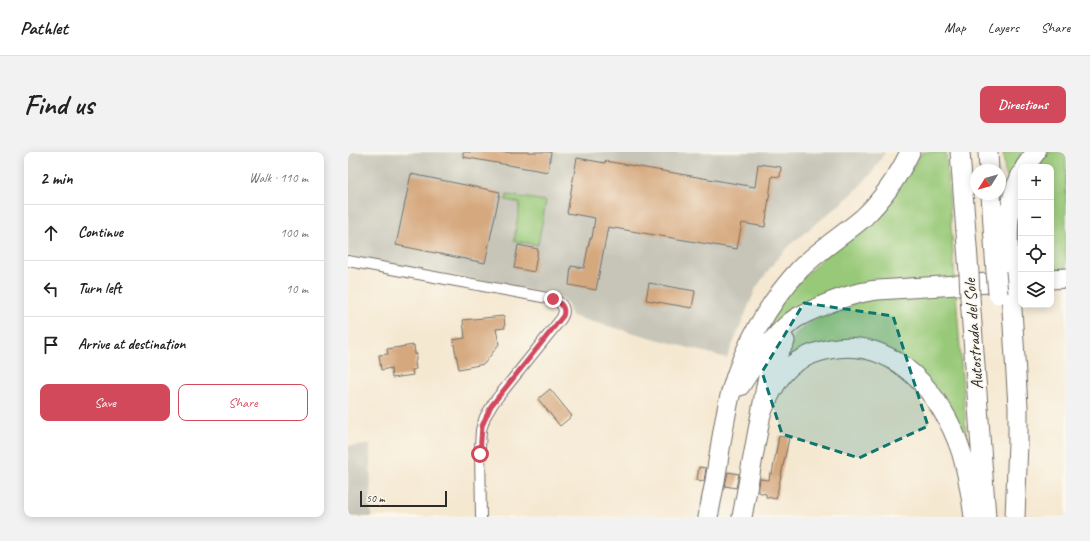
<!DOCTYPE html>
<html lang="en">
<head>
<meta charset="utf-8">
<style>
  :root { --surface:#fff; --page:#f2f2f2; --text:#222; --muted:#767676; --line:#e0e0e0; --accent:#d1495b }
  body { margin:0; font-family:Caveat,sans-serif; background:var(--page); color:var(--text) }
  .controls { position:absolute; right:12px; top:12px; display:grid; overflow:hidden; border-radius:8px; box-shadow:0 2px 10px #0003 }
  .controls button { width:36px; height:36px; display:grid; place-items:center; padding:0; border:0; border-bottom:1px solid var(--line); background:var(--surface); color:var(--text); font:20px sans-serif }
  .compass { position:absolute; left:622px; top:12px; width:36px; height:36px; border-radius:50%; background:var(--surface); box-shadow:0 2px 10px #0003; rotate:233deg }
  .scale { position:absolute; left:12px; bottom:10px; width:87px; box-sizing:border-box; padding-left:4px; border:2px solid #2b2b2b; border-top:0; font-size:11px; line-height:14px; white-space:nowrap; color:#2b2b2b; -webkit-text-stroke:3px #fbf7ec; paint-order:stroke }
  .stop { position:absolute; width:12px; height:12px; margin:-9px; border:3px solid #d1495b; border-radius:50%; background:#fff }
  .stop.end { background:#d1495b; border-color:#fff; box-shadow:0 1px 4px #0008 }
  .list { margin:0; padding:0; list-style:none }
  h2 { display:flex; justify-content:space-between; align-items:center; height:52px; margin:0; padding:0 16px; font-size:17px }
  h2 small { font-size:13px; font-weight:400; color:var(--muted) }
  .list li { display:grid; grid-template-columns:26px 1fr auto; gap:12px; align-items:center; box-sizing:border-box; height:56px; padding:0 16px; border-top:1px solid var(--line) }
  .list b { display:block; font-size:15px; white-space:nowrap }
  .list em { font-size:13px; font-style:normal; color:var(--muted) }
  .actions { display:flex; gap:8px; padding:12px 16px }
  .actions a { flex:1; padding:9px 0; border:1px solid var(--accent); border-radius:8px; text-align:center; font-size:14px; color:var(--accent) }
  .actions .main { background:var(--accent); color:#fff }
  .icon { flex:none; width:22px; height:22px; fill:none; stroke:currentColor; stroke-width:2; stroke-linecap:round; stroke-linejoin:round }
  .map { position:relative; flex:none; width:718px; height:365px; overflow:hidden; border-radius:8px }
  header { display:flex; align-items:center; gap:24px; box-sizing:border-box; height:56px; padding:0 20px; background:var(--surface); border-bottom:1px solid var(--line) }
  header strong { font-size:19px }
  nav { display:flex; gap:22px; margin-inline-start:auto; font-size:14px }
  .intro { display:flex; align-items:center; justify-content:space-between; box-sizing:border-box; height:96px; padding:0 24px }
  h1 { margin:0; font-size:28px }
  .button { padding:10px 18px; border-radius:8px; background:var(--accent); color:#fff; font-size:14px; font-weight:700 }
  main { display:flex; gap:24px; padding:0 24px }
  aside { flex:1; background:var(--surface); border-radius:8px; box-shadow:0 2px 10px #0003 }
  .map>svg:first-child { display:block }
  .industrial { fill:#c6c5b8 }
  .green { fill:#98c978; stroke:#627a52 }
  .building { fill:#d5a87e }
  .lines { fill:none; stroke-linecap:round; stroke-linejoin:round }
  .street-casing { stroke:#726d65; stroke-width:12 }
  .highway-casing { stroke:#726d65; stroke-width:21 }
  .street { stroke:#fff; stroke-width:10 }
  .highway { stroke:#fff; stroke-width:19 }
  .highway-bridge-casing { stroke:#726d65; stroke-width:21; stroke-linecap:butt }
  .highway-bridge { stroke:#fff; stroke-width:19 }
  .route { stroke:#d1495b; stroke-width:5 }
  .marked { fill:#0f766e; fill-opacity:0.2; stroke:#0f766e; stroke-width:3; stroke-dasharray:8 5; stroke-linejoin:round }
  .labels { text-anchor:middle; stroke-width:3.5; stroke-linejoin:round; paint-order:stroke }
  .street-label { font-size:17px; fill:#2b2b2b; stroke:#fbf7ec }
</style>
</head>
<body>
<header>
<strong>Pathlet</strong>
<nav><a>Map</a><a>Layers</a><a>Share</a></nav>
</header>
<div class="intro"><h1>Find us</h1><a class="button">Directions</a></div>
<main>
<aside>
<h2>2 min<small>Walk · 110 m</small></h2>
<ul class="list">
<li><svg class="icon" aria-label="ahead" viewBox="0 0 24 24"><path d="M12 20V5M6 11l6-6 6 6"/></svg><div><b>Continue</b></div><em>100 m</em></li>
<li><svg class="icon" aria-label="left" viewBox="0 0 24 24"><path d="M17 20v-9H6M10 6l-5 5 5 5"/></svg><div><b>Turn left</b></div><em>10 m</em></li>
<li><svg class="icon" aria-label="arrive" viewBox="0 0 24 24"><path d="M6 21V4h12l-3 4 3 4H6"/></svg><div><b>Arrive at destination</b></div></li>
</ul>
<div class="actions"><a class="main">Save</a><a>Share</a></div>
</aside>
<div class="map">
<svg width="718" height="365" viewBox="0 0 718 365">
  <rect width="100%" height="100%" fill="#fbf7ec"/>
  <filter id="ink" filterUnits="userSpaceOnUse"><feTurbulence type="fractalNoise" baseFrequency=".025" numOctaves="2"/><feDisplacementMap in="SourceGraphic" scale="8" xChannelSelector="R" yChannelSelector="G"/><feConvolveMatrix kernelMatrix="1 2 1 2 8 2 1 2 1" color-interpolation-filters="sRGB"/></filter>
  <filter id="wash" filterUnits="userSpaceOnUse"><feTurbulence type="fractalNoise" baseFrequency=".012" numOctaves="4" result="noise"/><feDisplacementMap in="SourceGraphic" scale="16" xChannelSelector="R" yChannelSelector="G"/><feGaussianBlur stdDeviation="0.9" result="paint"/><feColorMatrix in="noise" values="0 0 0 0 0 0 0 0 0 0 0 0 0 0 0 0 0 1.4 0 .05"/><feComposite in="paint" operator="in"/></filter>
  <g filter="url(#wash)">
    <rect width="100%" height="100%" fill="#f5e8d1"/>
    <path class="industrial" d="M 0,0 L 537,0 L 524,21 L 502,44 L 443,92 L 427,109 L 408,136 L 379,206 L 223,164 L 220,153 L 209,143 L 0,104 Z
      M 22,293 L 23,365 L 0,365 L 0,294 Z"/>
    <path class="green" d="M 574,0 L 598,0 L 607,129 L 541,132 L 417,185 L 416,183 L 437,143 L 559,24 Z
      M 655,0 L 676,0 L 666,13 L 664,22 L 659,24 L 657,22 Z
      M 693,0 L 718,0 L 718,120 L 703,121 L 703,15 L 682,15 Z
      M 673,32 L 673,123 L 667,123 L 664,85 Z
      M 159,43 L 198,49 L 190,93 L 166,89 L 172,51 L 158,48 Z
      M 608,140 L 619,294 L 613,284 L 525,192 L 431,217 L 441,189 L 450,180 L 472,163 L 512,148 Z"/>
    <g id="blocks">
      <path class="building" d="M 115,0 L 203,0 L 200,20 L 115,5 Z
        M 229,6 L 257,11 L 257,9 L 407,35 L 410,12 L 433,15 L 432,25 L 424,24 L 417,75 L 394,71 L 389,97 L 260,75 L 248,138 L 221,133 L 223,114 L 236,116 L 242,86 L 244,86 L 247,66 L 219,61 Z
        M 63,22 L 152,40 L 137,111 L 48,93 Z
        M 170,93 L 190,97 L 186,120 L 166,116 Z
        M 301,131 L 347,139 L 344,156 L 298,148 Z
        M 156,164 L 157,176 L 148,177 L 151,192 L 136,212 L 111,217 L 105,188 L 117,186 L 115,168 Z
        M 66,193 L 67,202 L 69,202 L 67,211 L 68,217 L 64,218 L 65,223 L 44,226 L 43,216 L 33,218 L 31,203 L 40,202 L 39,197 Z
        M 202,237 L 224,264 L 212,274 L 190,247 Z
        M 431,284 L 441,286 L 428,347 L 418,345 L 418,342 L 410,340 L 412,327 L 421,328 L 422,321 L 424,322 Z
        M 351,315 L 358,316 L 356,329 L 349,328 Z
        M 380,320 L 391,322 L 388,336 L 377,334 Z"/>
    </g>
  </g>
  <g filter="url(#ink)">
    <use href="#blocks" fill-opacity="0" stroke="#726d65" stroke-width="1"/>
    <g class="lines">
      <g class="street-casing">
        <path id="street" d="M 0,109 L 205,147 C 215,151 219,158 213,167 L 146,250 L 137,265 L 133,278 L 132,295 L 133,365"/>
      </g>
      <g class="highway-casing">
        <path id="highway" d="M 612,0 L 621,121
          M 640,0 L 641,18
          M 677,15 L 688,0
          M 643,42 L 648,120
          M 662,119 C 659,86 658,53 673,23
          M 703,127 L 718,126
          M 663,141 L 670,255 L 670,291 L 667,365
          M 622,145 L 638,365
          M 392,234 C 407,211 423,186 444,169 C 452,163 460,160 469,156 C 489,147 508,140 530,138 L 673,129
          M 413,262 C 429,224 440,206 482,197 C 547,184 595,244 613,299 C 620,321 623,343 626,365
          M 360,365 C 365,342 369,319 372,297 C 375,278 378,259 383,240 C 395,196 420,151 452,117 C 471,98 494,84 515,66 C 535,47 550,25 562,0
          M 394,365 L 419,229 L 425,210 L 437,189"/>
      </g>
      <use href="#street" class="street"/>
      <use href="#highway" class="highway"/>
      <g class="highway-bridge-casing">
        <path id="highway-bridge" d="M 648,120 L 650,142
          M 621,121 L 622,145"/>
      </g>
      <use href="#highway-bridge" class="highway-bridge"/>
    </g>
  </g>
  <g class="lines" filter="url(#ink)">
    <path class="route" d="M 132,302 L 134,274 L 143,254 L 215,164 C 218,156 213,150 205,147"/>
  </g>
  <path class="marked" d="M 456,151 L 545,164 L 580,274 L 511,306 L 434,282 L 414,220 Z"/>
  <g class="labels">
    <g class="street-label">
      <text transform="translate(625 182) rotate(-94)" y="6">Autostrada del Sole</text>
    </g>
  </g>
</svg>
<div class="controls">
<button>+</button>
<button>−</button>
<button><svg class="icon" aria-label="locate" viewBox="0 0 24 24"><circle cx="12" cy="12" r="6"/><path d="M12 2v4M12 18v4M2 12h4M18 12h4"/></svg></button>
<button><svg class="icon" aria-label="layers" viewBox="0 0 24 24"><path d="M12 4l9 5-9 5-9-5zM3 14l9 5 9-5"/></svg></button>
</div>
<svg class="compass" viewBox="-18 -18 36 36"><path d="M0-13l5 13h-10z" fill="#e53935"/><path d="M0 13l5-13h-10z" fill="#767676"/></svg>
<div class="scale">50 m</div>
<div class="stop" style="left:132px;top:302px"></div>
<div class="stop end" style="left:205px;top:147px"></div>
</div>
</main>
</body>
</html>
